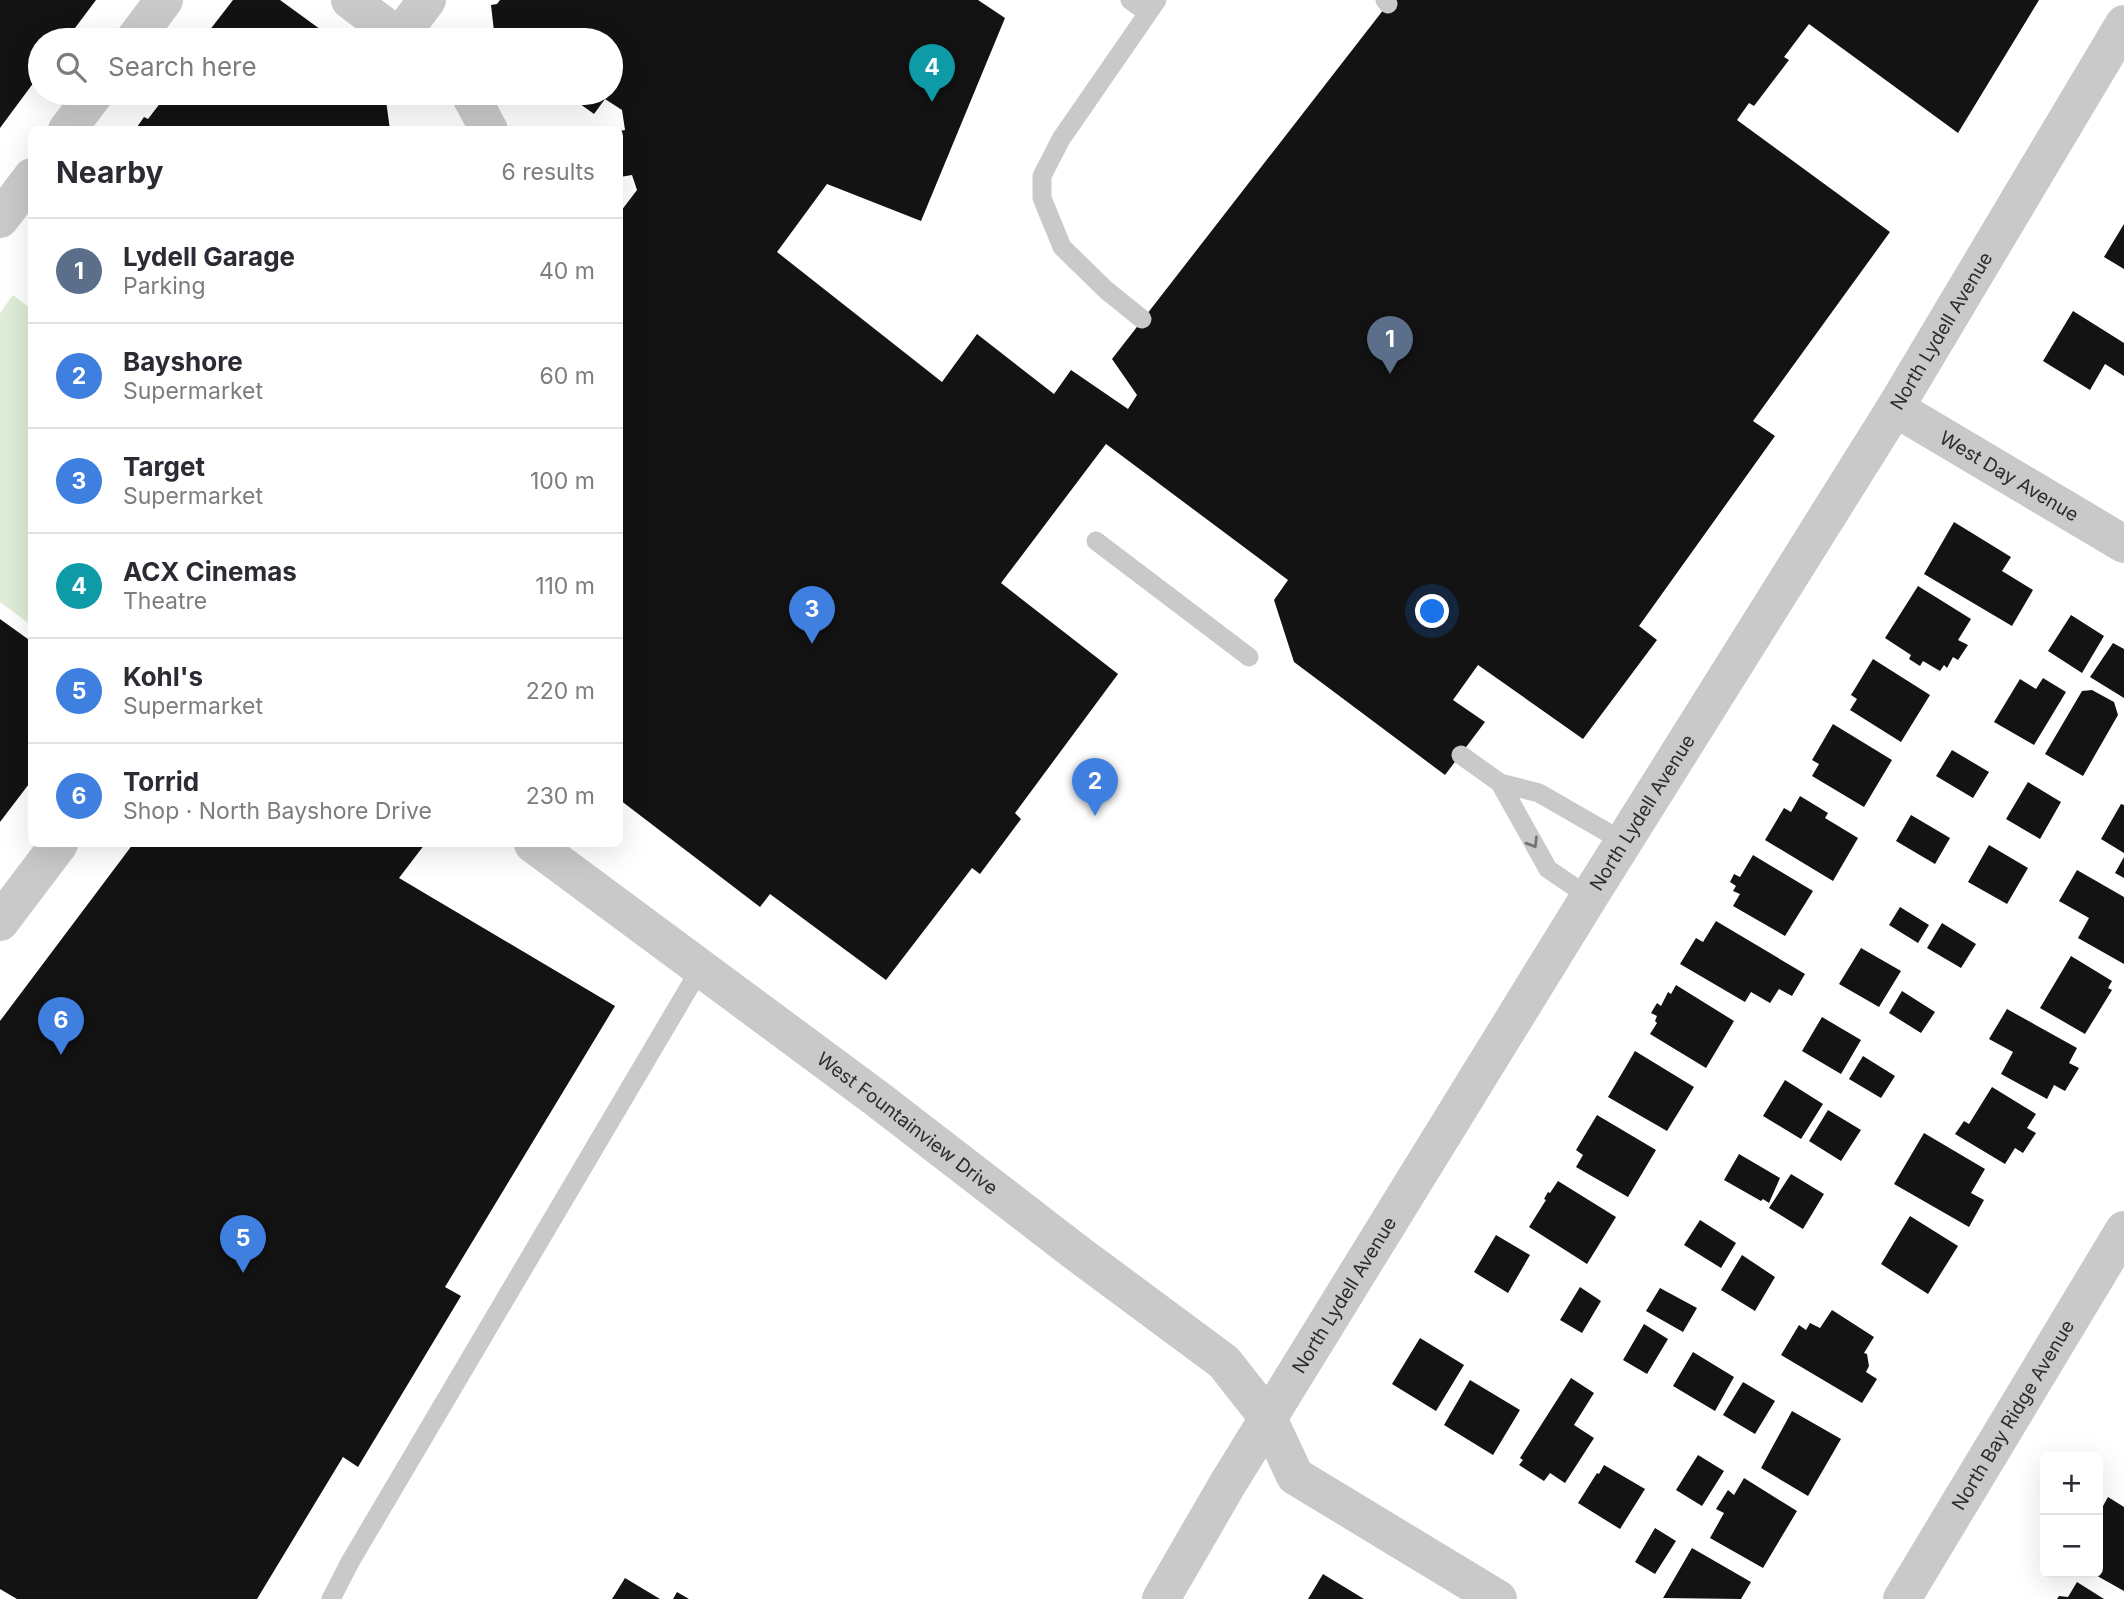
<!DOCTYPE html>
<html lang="en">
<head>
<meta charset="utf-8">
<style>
  :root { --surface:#fff; --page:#f7f7f7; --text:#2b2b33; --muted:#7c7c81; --line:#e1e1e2; --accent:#d93025 }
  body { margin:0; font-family:Inter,sans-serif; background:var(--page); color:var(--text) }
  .controls { position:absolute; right:21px; bottom:21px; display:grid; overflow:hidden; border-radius:10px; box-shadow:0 7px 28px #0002 }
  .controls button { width:63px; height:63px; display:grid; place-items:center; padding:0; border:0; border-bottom:2px solid var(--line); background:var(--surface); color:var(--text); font:35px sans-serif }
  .you { position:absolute; left:1433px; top:612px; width:24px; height:24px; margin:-18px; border:5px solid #fff; border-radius:50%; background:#1a73e8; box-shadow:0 0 0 10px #1a73e833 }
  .badge { display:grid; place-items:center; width:46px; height:46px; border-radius:50%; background:var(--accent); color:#fff; font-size:23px; font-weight:700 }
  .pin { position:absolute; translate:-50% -58px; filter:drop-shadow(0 2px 4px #0008) }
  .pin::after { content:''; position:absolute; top:37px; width:24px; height:21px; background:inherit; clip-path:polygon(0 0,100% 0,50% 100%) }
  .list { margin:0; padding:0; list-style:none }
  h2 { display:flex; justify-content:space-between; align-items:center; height:91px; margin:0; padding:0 28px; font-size:30px }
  h2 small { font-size:23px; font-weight:400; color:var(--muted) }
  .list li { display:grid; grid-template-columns:46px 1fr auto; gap:21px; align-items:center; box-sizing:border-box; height:105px; padding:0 28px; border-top:2px solid var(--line) }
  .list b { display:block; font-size:26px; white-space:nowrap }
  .list p { margin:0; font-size:23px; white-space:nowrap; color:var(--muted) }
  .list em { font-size:23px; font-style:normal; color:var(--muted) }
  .icon { flex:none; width:38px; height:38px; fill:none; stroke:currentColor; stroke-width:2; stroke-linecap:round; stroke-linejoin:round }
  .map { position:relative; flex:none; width:2124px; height:1599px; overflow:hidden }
  .search { position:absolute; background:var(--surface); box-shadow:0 7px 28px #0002; left:28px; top:28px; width:595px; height:77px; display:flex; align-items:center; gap:18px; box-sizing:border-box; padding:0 24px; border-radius:38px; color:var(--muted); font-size:26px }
  .panel { position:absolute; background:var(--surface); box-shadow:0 7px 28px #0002; left:28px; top:126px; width:595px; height:721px; border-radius:10px }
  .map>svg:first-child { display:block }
  .green { fill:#dfecd7 }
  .building { fill:#131313 }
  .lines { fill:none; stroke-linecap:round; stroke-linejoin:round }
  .lane { stroke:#c9c9c9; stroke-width:19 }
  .street { stroke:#c9c9c9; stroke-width:38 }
  .oneway { stroke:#737373 }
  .labels { text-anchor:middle; stroke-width:7; stroke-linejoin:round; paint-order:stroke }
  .street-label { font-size:19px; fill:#2c2c2c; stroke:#fff }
</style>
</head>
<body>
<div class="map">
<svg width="2124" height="1599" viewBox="0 0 2124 1599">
  <rect width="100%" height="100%" fill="#fff"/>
  <path class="green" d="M 13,295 L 31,309 L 31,625 L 0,602 L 0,313 Z"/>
  <path class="building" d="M 0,0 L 96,0 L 66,40 L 40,40 L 40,74 L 0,128 Z
    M 233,0 L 280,0 L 335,40 L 202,40 Z
    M 500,0 L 978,0 L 1005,18 L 921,221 L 827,184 L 777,252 L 942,382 L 977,334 L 1054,394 L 1071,370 L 1128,409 L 1137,395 L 1112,359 L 1391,0 L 2039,0 L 1958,133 L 1809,24 L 1784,57 L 1789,60 L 1754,106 L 1749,103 L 1737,120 L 1890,232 L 1753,421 L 1775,436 L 1639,626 L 1657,640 L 1583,739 L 1478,665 L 1453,700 L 1485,722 L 1445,775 L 1294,662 L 1274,600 L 1288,580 L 1106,444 L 1001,583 L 1118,674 L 1015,813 L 1021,819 L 980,874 L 972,868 L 886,980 L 770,894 L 760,907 L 620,800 L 620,209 L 621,211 L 637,190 L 632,175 L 620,177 L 620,131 L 625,130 L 622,110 L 605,99 L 594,114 L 565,93 L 611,93 L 611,40 L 495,40 L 491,5 L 497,4 Z
    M 168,93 L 385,93 L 390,130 L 135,130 L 144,117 L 148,119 Z
    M 2124,224 L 2124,269 L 2104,257 Z
    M 2073,311 L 2124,343 L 2124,376 L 2105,364 L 2090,390 L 2043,361 Z
    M 1954,522 L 2011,557 L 2002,571 L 2033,590 L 2012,626 L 1924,574 Z
    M 1918,586 L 1971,619 L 1958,640 L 1968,645 L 1958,660 L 1953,657 L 1947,668 L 1944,665 L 1940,671 L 1923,661 L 1920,666 L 1909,659 L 1911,655 L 1885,638 Z
    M 2071,615 L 2104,636 L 2082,673 L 2048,651 Z
    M 0,619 L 32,642 L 32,780 L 0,822 Z
    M 2113,643 L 2124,649 L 2124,698 L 2090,677 Z
    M 1873,659 L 1930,695 L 1901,742 L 1850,710 L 1857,699 L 1851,695 Z
    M 2043,678 L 2066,692 L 2034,745 L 1994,722 L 2020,679 L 2036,689 Z
    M 2092,690 L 2114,702 L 2118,715 L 2083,776 L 2045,754 L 2082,691 Z
    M 1833,724 L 1892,760 L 1864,807 L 1812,776 L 1819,764 L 1812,760 Z
    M 1952,750 L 1989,772 L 1973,798 L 1936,776 Z
    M 2028,782 L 2061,802 L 2040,839 L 2006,819 Z
    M 1800,796 L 1828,813 L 1825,818 L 1858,838 L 1833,881 L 1765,840 L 1784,808 L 1791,812 Z
    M 2121,804 L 2124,805 L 2124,853 L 2101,839 Z
    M 1911,815 L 1950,838 L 1935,864 L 1896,841 Z
    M 133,844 L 425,844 L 399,878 L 615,1006 L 445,1287 L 461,1296 L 358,1467 L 343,1457 L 257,1599 L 17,1599 L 0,1589 L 0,1021 Z
    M 1989,845 L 2028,868 L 2007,904 L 1968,882 Z
    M 1753,855 L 1813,891 L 1785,936 L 1733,906 L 1740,894 L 1733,891 L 1736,886 L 1730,882 L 1734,874 L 1740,877 Z
    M 2124,857 L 2124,878 L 2115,873 Z
    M 2077,870 L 2124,897 L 2124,964 L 2078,938 L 2089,918 L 2059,901 Z
    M 1900,907 L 1929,925 L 1918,943 L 1889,925 Z
    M 1716,921 L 1805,974 L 1792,996 L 1779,989 L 1770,1003 L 1751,992 L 1745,1002 L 1680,964 L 1696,938 L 1703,942 Z
    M 1942,923 L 1976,944 L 1961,968 L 1927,948 Z
    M 1861,948 L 1901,971 L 1879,1007 L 1839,984 Z
    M 2071,956 L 2112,981 L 2108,988 L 2112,990 L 2085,1034 L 2040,1008 Z
    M 1676,985 L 1734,1021 L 1706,1068 L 1650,1034 L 1657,1023 L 1655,1021 L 1657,1016 L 1651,1013 L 1657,1003 L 1661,1006 L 1668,992 L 1671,994 Z
    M 1902,991 L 1935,1012 L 1921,1033 L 1889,1013 Z
    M 2007,1009 L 2077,1048 L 2069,1063 L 2079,1068 L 2065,1091 L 2054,1085 L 2047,1099 L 2001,1074 L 2013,1052 L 1989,1039 Z
    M 1822,1017 L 1861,1040 L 1841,1074 L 1802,1051 Z
    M 1635,1051 L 1694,1087 L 1667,1131 L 1608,1097 Z
    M 1863,1056 L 1895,1076 L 1881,1098 L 1849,1079 Z
    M 1785,1080 L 1823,1104 L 1801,1139 L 1763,1116 Z
    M 1992,1087 L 2036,1114 L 2027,1128 L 2036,1133 L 2023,1153 L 2015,1148 L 2005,1164 L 1955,1134 L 1964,1121 L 1969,1124 Z
    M 1828,1110 L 1861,1130 L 1841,1161 L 1809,1141 Z
    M 1597,1115 L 1656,1150 L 1628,1197 L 1576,1167 L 1583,1155 L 1576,1150 Z
    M 1924,1133 L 1985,1169 L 1971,1193 L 1984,1200 L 1969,1227 L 1894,1184 Z
    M 1739,1154 L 1780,1178 L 1769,1203 L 1763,1199 L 1761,1201 L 1724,1180 Z
    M 1791,1174 L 1824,1194 L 1803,1229 L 1769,1208 Z
    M 1558,1181 L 1616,1217 L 1587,1264 L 1529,1227 L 1546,1200 L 1544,1199 L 1548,1192 L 1550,1193 Z
    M 1910,1216 L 1958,1246 L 1928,1294 L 1881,1264 Z
    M 1700,1220 L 1736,1243 L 1721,1268 L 1684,1245 Z
    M 1496,1235 L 1530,1255 L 1508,1293 L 1474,1272 Z
    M 1742,1255 L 1775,1277 L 1755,1311 L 1721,1290 Z
    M 1580,1287 L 1601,1301 L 1582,1333 L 1560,1320 Z
    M 1660,1288 L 1697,1308 L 1683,1332 L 1646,1311 Z
    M 1832,1310 L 1874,1337 L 1864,1353 L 1867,1354 L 1869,1366 L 1866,1372 L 1877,1379 L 1862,1403 L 1781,1355 L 1799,1325 L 1806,1330 L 1810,1323 L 1820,1328 Z
    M 1644,1324 L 1668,1339 L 1647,1374 L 1623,1360 Z
    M 1420,1338 L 1464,1365 L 1436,1411 L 1392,1384 Z
    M 1693,1352 L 1734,1377 L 1715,1411 L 1673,1386 Z
    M 1571,1378 L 1594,1393 L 1574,1425 L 1594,1438 L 1565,1483 L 1550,1473 L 1544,1481 L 1519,1465 L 1523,1460 L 1520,1458 Z
    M 1470,1380 L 1520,1410 L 1493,1455 L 1444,1425 Z
    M 1743,1382 L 1775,1401 L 1755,1434 L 1723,1415 Z
    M 1792,1411 L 1841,1439 L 1808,1496 L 1761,1468 Z
    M 1698,1455 L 1724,1471 L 1702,1506 L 1676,1490 Z
    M 1604,1465 L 1645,1489 L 1620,1529 L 1578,1503 L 1597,1473 L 1599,1474 Z
    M 1744,1478 L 1797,1511 L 1763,1568 L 1710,1538 L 1724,1513 L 1716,1509 L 1728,1490 L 1734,1495 Z
    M 2108,1497 L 2124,1507 L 2124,1591 L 2092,1573 L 2098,1573 L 2098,1515 Z
    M 1655,1528 L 1676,1541 L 1655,1574 L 1635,1562 Z
    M 1692,1548 L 1751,1582 L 1741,1599 L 1663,1598 Z
    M 1323,1574 L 1364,1599 L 1308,1599 Z
    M 625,1578 L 660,1599 L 612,1599 Z
    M 2077,1582 L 2104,1599 L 2057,1599 L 2059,1596 L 2068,1597 Z
    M 677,1592 L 689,1599 L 673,1599 Z"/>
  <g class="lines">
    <path class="lane" d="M 1130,0 L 1148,13
      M 1385,0 L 1388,4
      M 1142,319 L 1106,290 L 1062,247 L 1042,198 L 1042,176 L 1061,139 L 1157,0
      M 1096,541 L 1249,657
      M 1461,755 L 1500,783 L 1539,793 L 1624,842
      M 1500,783 L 1548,869 L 1589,897
      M 331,1599 L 350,1562 L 700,969"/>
    <g class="street">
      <path d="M 350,0 L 399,37"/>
      <path d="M 134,40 L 164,0"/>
      <path d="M 404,40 L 399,37 L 427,0"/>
      <path d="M 469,93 L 489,130"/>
      <path d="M 67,130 L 95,93"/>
      <path d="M 0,219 L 32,177"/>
      <path id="s1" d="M 1895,408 L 2124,544"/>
      <path id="s2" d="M 533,844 L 876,1098 L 1077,1253 L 1224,1362 L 1268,1418 L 1295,1476 L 1498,1599"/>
      <path d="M 0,922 L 59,844"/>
      <path id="s3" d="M 1161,1599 L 1227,1485 L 1589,897 L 1895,408 L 2124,24"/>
      <path id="s4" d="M 1902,1599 L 2124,1230"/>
    </g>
  </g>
  <defs><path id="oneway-chevron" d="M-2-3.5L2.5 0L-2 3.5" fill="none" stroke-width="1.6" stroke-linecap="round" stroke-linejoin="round" transform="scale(1.75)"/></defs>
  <use class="oneway" href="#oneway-chevron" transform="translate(1533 843) rotate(59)"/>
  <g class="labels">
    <g class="street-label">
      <text dy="7" stroke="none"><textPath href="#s3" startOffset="1489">North Lydell Avenue</textPath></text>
      <text dy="7" stroke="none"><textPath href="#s1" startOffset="133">West Day Avenue</textPath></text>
      <text dy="7" stroke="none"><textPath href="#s3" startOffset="922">North Lydell Avenue</textPath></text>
      <text dy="7" stroke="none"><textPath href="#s2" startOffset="467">West Fountainview Drive</textPath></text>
      <text dy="7" stroke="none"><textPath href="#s3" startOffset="355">North Lydell Avenue</textPath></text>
      <text dy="7" stroke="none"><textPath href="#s4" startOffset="215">North Bay Ridge Avenue</textPath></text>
    </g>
  </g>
</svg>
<div class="controls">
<button>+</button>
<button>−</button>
</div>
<div class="you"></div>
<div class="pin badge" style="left:1390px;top:374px;background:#5c6f8a">1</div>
<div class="pin badge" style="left:1095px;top:816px;background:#3f7fe0">2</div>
<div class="pin badge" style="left:812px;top:644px;background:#3f7fe0">3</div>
<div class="pin badge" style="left:932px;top:102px;background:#0f9aa8">4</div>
<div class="pin badge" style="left:243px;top:1273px;background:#3f7fe0">5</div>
<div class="pin badge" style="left:61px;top:1055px;background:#3f7fe0">6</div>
<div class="search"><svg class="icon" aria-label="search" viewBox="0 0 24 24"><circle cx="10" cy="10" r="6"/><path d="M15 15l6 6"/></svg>Search here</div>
<section class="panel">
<h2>Nearby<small>6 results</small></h2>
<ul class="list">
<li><span class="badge" style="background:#5c6f8a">1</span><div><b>Lydell Garage</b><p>Parking</p></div><em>40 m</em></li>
<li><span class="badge" style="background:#3f7fe0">2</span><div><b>Bayshore</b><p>Supermarket</p></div><em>60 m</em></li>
<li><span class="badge" style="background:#3f7fe0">3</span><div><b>Target</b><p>Supermarket</p></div><em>100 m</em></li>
<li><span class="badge" style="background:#0f9aa8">4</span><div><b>ACX Cinemas</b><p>Theatre</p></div><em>110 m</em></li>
<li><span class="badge" style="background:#3f7fe0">5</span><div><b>Kohl's</b><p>Supermarket</p></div><em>220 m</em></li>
<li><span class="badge" style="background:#3f7fe0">6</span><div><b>Torrid</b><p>Shop · North Bayshore Drive</p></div><em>230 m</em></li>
</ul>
</section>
</div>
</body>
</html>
